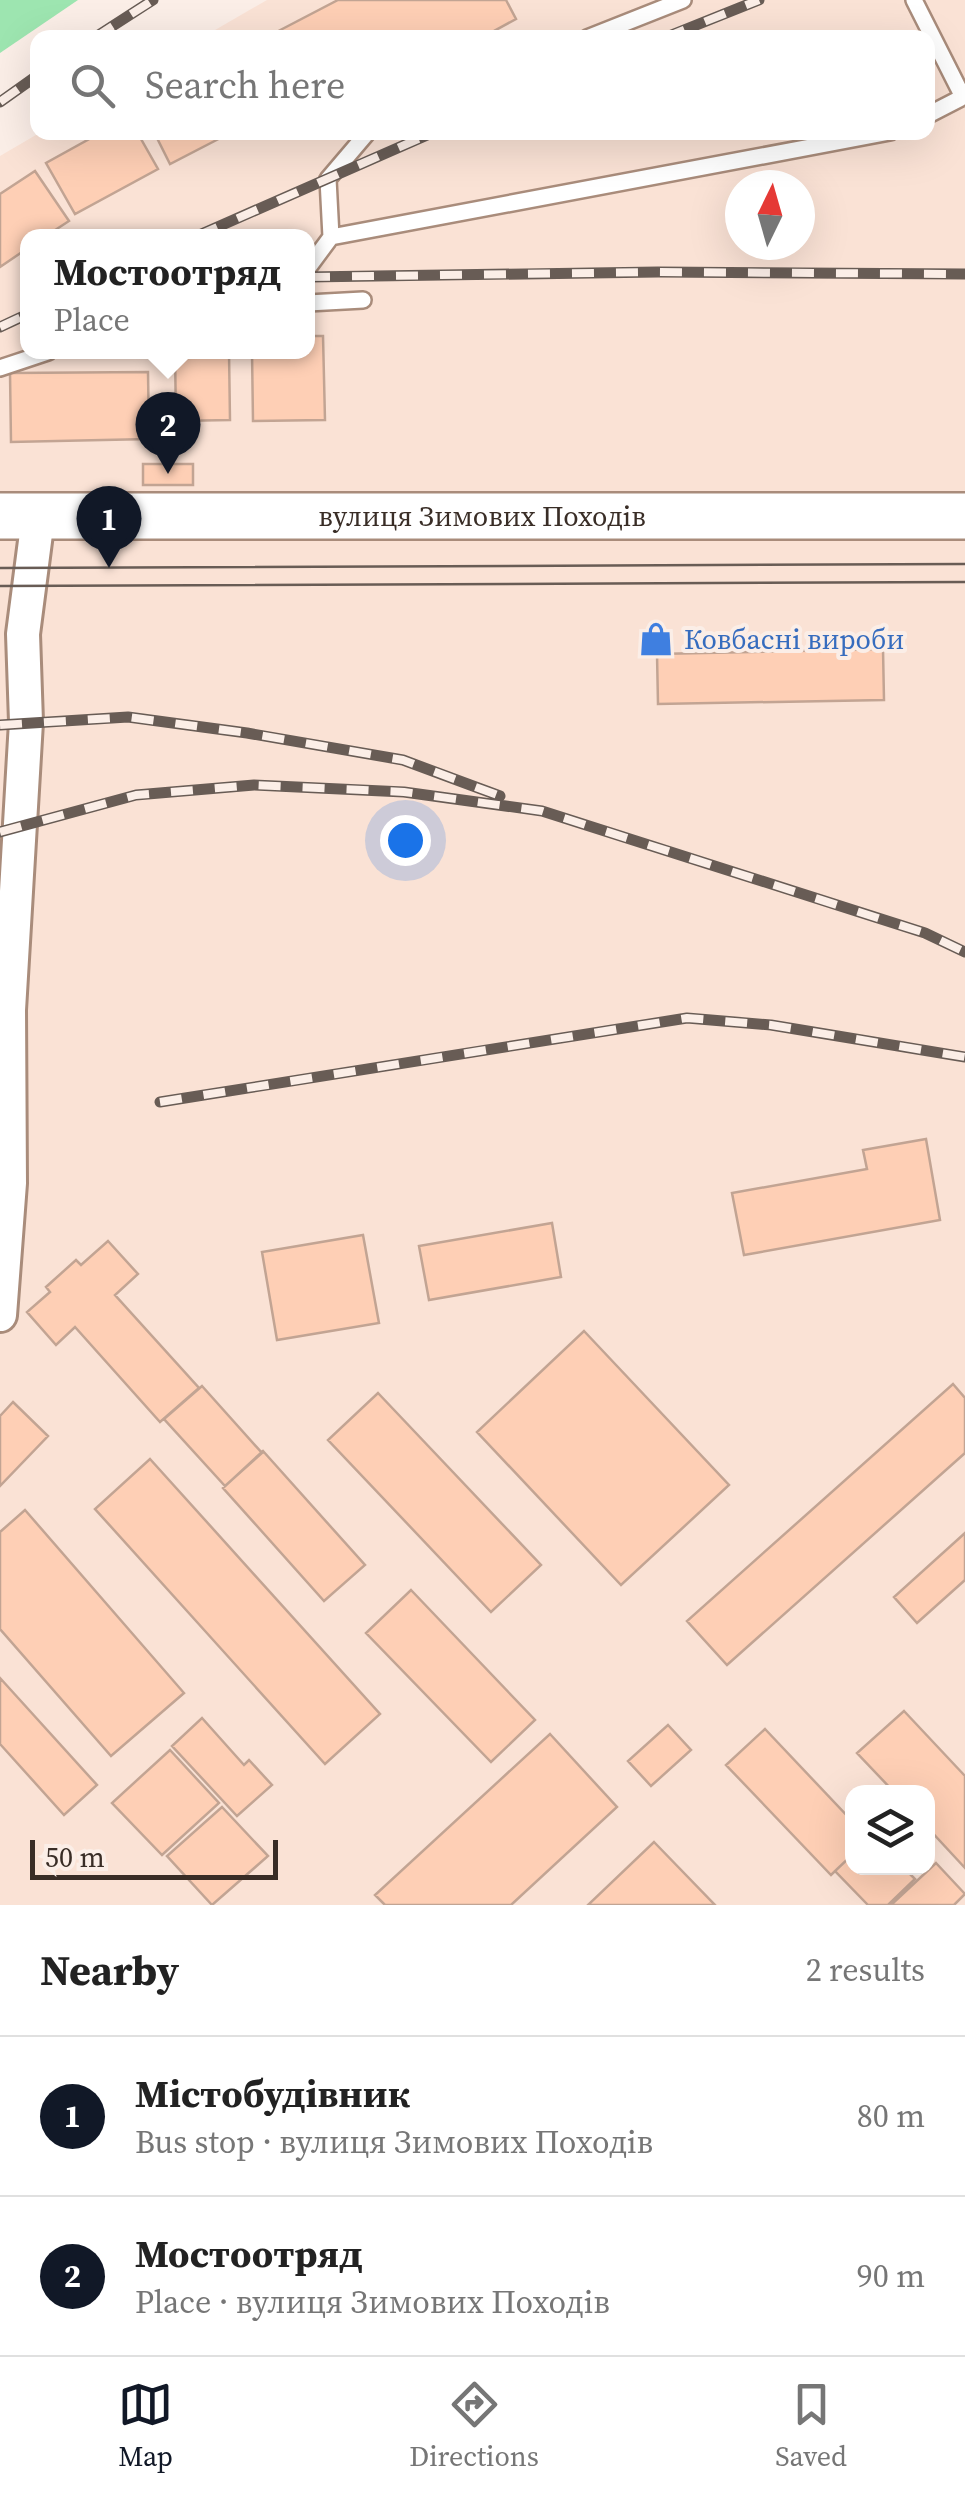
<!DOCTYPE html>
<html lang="en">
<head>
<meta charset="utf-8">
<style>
  :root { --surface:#fff; --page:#f6f6f6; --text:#222; --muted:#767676; --line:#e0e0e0; --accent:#111827 }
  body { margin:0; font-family:"Source Serif 4",serif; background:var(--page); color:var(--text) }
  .controls { position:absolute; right:30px; bottom:30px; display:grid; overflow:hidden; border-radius:20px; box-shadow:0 10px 40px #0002 }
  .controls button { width:90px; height:90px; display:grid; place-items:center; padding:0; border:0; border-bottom:2px solid var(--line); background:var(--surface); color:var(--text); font:50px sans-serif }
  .compass { position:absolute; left:725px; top:170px; width:90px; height:90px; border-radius:50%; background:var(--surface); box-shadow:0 10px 40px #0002; rotate:5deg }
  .scale { position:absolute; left:30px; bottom:25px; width:248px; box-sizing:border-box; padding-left:10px; border:5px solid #392d26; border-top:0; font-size:28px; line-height:35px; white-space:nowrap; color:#392d26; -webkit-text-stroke:8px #fbeee7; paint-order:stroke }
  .you { position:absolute; left:405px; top:840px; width:35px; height:35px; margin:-25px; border:8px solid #fff; border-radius:50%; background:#1a73e8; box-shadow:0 0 0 15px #1a73e833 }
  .badge { display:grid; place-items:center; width:65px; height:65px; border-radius:50%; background:var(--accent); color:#fff; font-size:32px; font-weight:700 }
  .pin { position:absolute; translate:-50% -82px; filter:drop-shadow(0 2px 5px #0008) }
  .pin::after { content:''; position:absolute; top:52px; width:35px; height:30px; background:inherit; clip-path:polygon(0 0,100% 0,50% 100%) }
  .popup { position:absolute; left:20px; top:229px; width:295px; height:130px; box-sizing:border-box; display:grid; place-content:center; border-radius:20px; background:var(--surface); filter:drop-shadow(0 2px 8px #0005); font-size:32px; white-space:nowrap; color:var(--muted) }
  .popup b { font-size:38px; color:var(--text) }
  .popup::after { content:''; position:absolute; left:50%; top:100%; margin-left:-20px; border:20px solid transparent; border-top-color:var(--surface) }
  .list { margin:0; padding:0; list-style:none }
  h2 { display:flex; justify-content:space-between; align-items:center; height:130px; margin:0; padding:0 40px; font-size:42px }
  h2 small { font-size:32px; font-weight:400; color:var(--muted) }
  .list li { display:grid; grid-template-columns:65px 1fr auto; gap:30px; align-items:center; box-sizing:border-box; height:160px; padding:0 40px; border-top:2px solid var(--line) }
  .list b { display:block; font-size:38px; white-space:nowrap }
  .list p { margin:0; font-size:32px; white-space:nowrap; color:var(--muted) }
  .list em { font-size:32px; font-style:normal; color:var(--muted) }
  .icon { flex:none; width:55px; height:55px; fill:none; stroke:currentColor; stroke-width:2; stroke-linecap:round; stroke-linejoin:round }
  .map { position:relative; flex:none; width:965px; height:1905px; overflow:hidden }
  .search { position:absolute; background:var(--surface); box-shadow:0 10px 40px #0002; left:30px; right:30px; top:30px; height:110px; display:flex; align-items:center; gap:25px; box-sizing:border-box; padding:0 35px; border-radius:20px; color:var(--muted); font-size:38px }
  .sheet { height:450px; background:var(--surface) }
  nav { display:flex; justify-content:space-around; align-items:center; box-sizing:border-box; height:140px; border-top:2px solid var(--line); background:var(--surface); font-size:28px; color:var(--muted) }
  nav a { display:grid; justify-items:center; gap:5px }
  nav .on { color:var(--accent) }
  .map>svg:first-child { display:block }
  .built { fill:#fae2d5; fill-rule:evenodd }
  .green { fill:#9de5b0 }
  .building { fill:#fecfb5; stroke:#c2a493; stroke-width:2.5 }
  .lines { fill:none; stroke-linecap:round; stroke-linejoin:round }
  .lane-casing { stroke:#a98c7b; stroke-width:20 }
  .street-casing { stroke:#a98c7b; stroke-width:38 }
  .secondary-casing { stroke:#a98c7b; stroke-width:50 }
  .lane { stroke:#fff; stroke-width:15 }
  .street { stroke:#fff; stroke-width:32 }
  .secondary { stroke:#fff; stroke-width:45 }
  .tram { stroke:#685c55; stroke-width:2.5 }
  .rail-casing { stroke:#685c55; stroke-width:11 }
  .rail { stroke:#fbeee7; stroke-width:8; stroke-dasharray:22; stroke-linecap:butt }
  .labels { text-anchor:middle; stroke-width:8; stroke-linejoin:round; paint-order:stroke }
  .street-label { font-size:28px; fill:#392d26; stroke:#fbeee7 }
  .shop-label { font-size:28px; fill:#366cbe; stroke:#fbeee7; text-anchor:start }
</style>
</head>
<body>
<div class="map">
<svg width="965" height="1905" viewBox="0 0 965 1905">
  <rect width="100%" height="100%" fill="#fbeee7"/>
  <path class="built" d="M 267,0 L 965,0 L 965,1905 L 0,1905 L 0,156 L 41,132 L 928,132 L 928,38 L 203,37 ZM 740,185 L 800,185 L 800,245 L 740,245 ZM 28,236 L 308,236 L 308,352 L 28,352 ZM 852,1792 L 928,1792 L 928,1868 L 852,1868 Z"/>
  <path class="green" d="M 0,0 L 78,0 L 0,53 Z"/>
  <path class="building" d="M 338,0 L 506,0 L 516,19 L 481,38 L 265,38 Z
    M 102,132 L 137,132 L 158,169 L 75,214 L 46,163 Z
    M 154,132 L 232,132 L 170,164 Z
    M 35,171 L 69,221 L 46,236 L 28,236 L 28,248 L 0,267 L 0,194 Z
    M 308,336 L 323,336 L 325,420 L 253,421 L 252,352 L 308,352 Z
    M 175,352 L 229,352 L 230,420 L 176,421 Z
    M 148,372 L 149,439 L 11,442 L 10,373 Z
    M 143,464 L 193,464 L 193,485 L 143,485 Z
    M 883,649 L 884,700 L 658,704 L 657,654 Z
    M 926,1139 L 940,1220 L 744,1255 L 732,1193 L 867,1169 L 863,1150 Z
    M 552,1223 L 561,1277 L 429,1300 L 419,1246 Z
    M 363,1235 L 379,1323 L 277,1340 L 262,1252 Z
    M 108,1241 L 138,1274 L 115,1295 L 199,1388 L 160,1422 L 75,1327 L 56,1345 L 27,1312 L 50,1292 L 46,1287 L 76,1260 L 81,1265 Z
    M 584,1331 L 729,1485 L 621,1585 L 477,1432 Z
    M 953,1384 L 965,1398 L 965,1453 L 727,1665 L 687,1621 Z
    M 202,1386 L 262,1453 L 225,1486 L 164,1419 Z
    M 378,1393 L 541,1565 L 491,1612 L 328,1440 Z
    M 13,1402 L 48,1436 L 0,1486 L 0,1416 Z
    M 263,1451 L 365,1565 L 324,1601 L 223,1488 Z
    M 150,1459 L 380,1714 L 325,1764 L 95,1509 Z
    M 25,1510 L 184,1693 L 111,1756 L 0,1629 L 0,1532 Z
    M 965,1533 L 965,1580 L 917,1623 L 894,1597 Z
    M 411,1590 L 535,1720 L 491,1762 L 366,1633 Z
    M 0,1678 L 97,1785 L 64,1815 L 0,1744 Z
    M 904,1711 L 965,1776 L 965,1868 L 928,1828 L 928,1792 L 894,1792 L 857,1753 Z
    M 202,1718 L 244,1765 L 249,1760 L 272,1785 L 237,1816 L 172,1746 Z
    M 668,1725 L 691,1750 L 651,1786 L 628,1761 Z
    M 765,1729 L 852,1821 L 852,1855 L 831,1875 L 726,1765 Z
    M 550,1734 L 617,1807 L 511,1905 L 385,1905 L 375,1895 Z
    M 170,1750 L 219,1803 L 162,1855 L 112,1803 Z
    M 222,1807 L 268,1856 L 212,1905 L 167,1856 Z
    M 654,1842 L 715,1905 L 588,1905 Z
    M 852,1855 L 852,1868 L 904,1868 L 915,1879 L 888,1905 L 868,1905 L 835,1871 Z
    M 936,1863 L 965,1894 L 954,1905 L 891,1905 Z"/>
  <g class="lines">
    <g class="lane-casing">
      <path id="lane" d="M 914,0 L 963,97
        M 587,38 L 683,0
        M 928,115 L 965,96
        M 331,237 L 328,179 L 368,132
        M 308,268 L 331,237 L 890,132
        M 308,303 L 363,300
        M 0,368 L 48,352"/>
    </g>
    <g class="street-casing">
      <path id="street" d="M 0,1315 L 10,1183 L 9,1010 L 26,722 L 23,634 L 38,518"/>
    </g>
    <g class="secondary-casing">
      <g id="secondary">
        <path id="s1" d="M 0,516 L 965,516"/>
      </g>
    </g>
    <use href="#lane" class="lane"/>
    <use href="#street" class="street"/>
    <use href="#secondary" class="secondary"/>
    <path class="tram" d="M 0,568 L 965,564
      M 0,586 L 965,582"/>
    <g class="rail-casing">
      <path id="rail" d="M 94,38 L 153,0
        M 664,38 L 759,0
        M 0,102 L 38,75
        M 197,236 L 434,132
        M 308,277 L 658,272 L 965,274
        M 0,327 L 28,314
        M 0,725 L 128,717 L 247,733 L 403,760 L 500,796
        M 0,832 L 136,795 L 254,785 L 404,792 L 542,811 L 925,933 L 965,952
        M 160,1102 L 687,1018 L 771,1025 L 965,1057"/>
    </g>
    <use href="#rail" class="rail"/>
  </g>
  <defs>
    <g id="shop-bare" transform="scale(2.7)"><path d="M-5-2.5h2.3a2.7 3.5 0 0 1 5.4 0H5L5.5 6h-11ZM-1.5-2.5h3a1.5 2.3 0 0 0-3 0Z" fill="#3f7fe0" stroke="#fbeee7" stroke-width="2.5" paint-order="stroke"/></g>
  </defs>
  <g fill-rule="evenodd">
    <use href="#shop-bare" x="656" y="639"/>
  </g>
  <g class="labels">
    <g class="street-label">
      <text dy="10" stroke="none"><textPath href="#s1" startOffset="482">вулиця Зимових Походів</textPath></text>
    </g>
    <g class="shop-label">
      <text x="684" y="649">Ковбасні вироби</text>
    </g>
  </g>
</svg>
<div class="controls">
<button><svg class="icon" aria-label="layers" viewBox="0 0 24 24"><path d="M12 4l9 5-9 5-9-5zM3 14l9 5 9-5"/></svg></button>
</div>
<svg class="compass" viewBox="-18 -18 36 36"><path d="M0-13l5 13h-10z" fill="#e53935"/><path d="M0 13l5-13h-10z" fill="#767676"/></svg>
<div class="scale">50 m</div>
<div class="you"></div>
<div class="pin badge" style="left:109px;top:568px">1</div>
<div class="pin badge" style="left:168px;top:474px">2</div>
<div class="popup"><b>Мостоотряд</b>Place</div>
<div class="search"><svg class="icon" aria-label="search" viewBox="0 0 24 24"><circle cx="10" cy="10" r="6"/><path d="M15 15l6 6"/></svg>Search here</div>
</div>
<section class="sheet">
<h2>Nearby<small>2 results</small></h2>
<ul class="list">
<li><span class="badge">1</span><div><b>Містобудівник</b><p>Bus stop · вулиця Зимових Походів</p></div><em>80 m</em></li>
<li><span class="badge">2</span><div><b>Мостоотряд</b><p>Place · вулиця Зимових Походів</p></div><em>90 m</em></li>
</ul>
</section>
<nav>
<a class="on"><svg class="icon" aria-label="map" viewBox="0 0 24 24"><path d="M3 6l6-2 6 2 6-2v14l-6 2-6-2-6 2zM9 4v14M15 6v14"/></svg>Map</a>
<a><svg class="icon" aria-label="directions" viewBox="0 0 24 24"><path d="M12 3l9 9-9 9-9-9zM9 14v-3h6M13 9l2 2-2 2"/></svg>Directions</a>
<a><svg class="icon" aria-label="saved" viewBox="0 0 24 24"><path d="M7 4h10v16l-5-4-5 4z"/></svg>Saved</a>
</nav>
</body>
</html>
